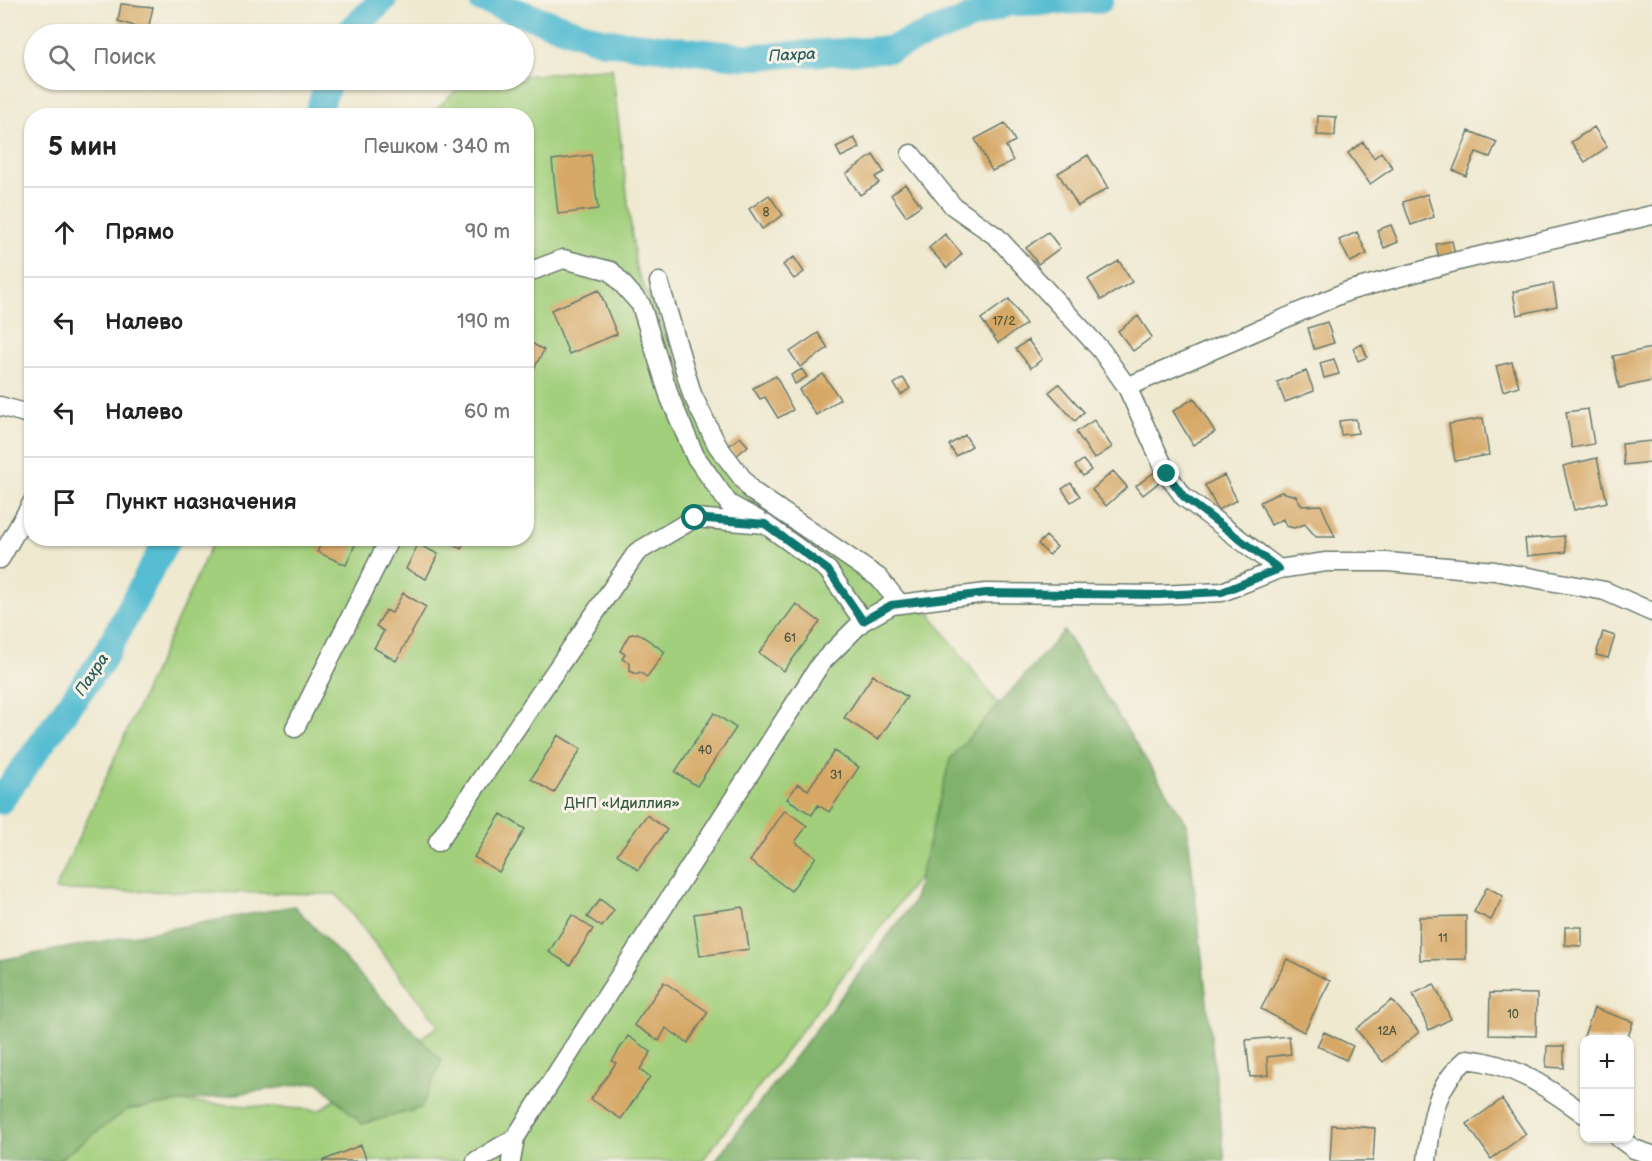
<!DOCTYPE html>
<html lang="ru">
<head>
<meta charset="utf-8">
<style>
  :root { --surface:#fff; --page:#f2f2f2; --text:#222; --muted:#767676; --line:#e0e0e0 }
  body { margin:0; font-family:"Balsamiq Sans",sans-serif; background:var(--page); color:var(--text) }
  .controls { position:absolute; right:18px; bottom:18px; display:grid; overflow:hidden; border-radius:12px; box-shadow:0 2px 4px #0004 }
  .controls button { width:54px; height:54px; display:grid; place-items:center; padding:0; border:0; border-bottom:2px solid var(--line); background:var(--surface); color:var(--text); font:30px sans-serif }
  .stop { position:absolute; width:18px; height:18px; margin:-14px; border:4px solid #0f766e; border-radius:50%; background:#fff }
  .stop.end { background:#0f766e; border-color:#fff; box-shadow:0 2px 6px #0008 }
  .list { margin:0; padding:0; list-style:none }
  h2 { display:flex; justify-content:space-between; align-items:center; height:78px; margin:0; padding:0 24px; font-size:26px }
  h2 small { font-size:20px; font-weight:400; color:var(--muted) }
  .list li { display:grid; grid-template-columns:39px 1fr auto; gap:18px; align-items:center; box-sizing:border-box; height:90px; padding:0 24px; border-top:2px solid var(--line) }
  .list b { display:block; font-size:22px; white-space:nowrap }
  .list em { font-size:20px; font-style:normal; color:var(--muted) }
  .icon { flex:none; width:33px; height:33px; fill:none; stroke:currentColor; stroke-width:2; stroke-linecap:round; stroke-linejoin:round }
  .map { position:relative; flex:none; width:1652px; height:1161px; overflow:hidden }
  .search { position:absolute; background:var(--surface); box-shadow:0 2px 4px #0004; left:24px; top:24px; width:510px; height:66px; display:flex; align-items:center; gap:15px; box-sizing:border-box; padding:0 21px; border-radius:33px; color:var(--muted); font-size:22px }
  .panel { position:absolute; background:var(--surface); box-shadow:0 2px 4px #0004; left:24px; top:108px; width:510px; height:438px; border-radius:24px }
  .map>svg:first-child { display:block }
  .green { fill:#a2cf7c; stroke:#608658; stroke-width:1.5 }
  .forest { fill:#81b26c; stroke:#507850; stroke-width:1.5 }
  .lines { fill:none; stroke-linecap:round; stroke-linejoin:round }
  .river { stroke:#54bcd1; stroke-width:27 }
  .building { fill:#d6a765 }
  .minor-casing { stroke:#68796b; stroke-width:21 }
  .minor { stroke:#fff; stroke-width:18 }
  .route { stroke:#0f766e; stroke-width:8 }
  .labels { text-anchor:middle; stroke-width:6; stroke-linejoin:round; paint-order:stroke }
  .number-label { font-size:12px; fill:#4d5840 }
  .park-label { font-size:15px; fill:#395a42; stroke:#f7f3e8 }
  .water-label { font-size:16px; font-style:italic; fill:#2c5d5b; stroke:#f7f3e8 }
</style>
</head>
<body>
<div class="map">
<svg width="1652" height="1161" viewBox="0 0 1652 1161">
  <rect width="100%" height="100%" fill="#f7f3e8"/>
  <filter id="ink" filterUnits="userSpaceOnUse"><feTurbulence type="fractalNoise" baseFrequency=".0167" numOctaves="2"/><feDisplacementMap in="SourceGraphic" scale="12" xChannelSelector="R" yChannelSelector="G"/><feConvolveMatrix kernelMatrix="1 2 1 2 8 2 1 2 1" color-interpolation-filters="sRGB"/></filter>
  <filter id="wash" filterUnits="userSpaceOnUse"><feTurbulence type="fractalNoise" baseFrequency=".008" numOctaves="4" result="noise"/><feDisplacementMap in="SourceGraphic" scale="24" xChannelSelector="R" yChannelSelector="G"/><feGaussianBlur stdDeviation="1.35" result="paint"/><feColorMatrix in="noise" values="0 0 0 0 0 0 0 0 0 0 0 0 0 0 0 0 0 1.4 0 .05"/><feComposite in="paint" operator="in"/></filter>
  <g filter="url(#wash)">
    <rect width="100%" height="100%" fill="#efe9d0"/>
    <path class="green" d="M 612,68 L 636,269 L 736,488 L 931,615 L 1024,739 L 702,1161 L 18,1161 L 101,1097 L 320,1110 L 439,1025 L 336,894 L 55,890 L 214,539 L 526,538 L 526,116 L 430,115 L 467,80 L 524,80 L 524,76 Z"/>
    <path class="forest" d="M 1064,631 L 1187,824 L 1225,1161 L 715,1161 L 913,903 L 950,759 Z
      M 294,906 L 442,1061 L 421,1108 L 362,1124 L 318,1082 L 127,1110 L 57,1161 L 0,1161 L 0,960 Z"/>
    <g class="lines">
      <path class="river" d="M 482,0 L 602,41 L 745,57 L 890,49 L 1007,3 L 1100,0
        M 347,34 L 383,0
        M 317,116 L 329,80
        M 0,801 L 103,659 L 168,538"/>
    </g>
    <g id="blocks">
      <path class="building" d="M 121,4 L 153,7 L 148,30 L 118,21 Z
        M 1318,116 L 1336,117 L 1335,136 L 1317,135 Z
        M 1005,123 L 1015,141 L 1006,146 L 1013,161 L 992,171 L 975,139 Z
        M 1594,127 L 1607,147 L 1585,162 L 1571,142 Z
        M 1469,131 L 1497,142 L 1490,157 L 1476,152 L 1466,176 L 1453,170 Z
        M 854,138 L 860,148 L 841,157 L 836,147 Z
        M 1363,142 L 1374,158 L 1381,152 L 1393,168 L 1370,184 L 1348,153 Z
        M 591,155 L 598,209 L 558,214 L 552,160 Z
        M 873,155 L 884,172 L 875,177 L 879,183 L 860,195 L 846,174 Z
        M 1088,155 L 1108,188 L 1078,206 L 1058,173 Z
        M 905,184 L 921,205 L 906,216 L 891,195 Z
        M 1427,194 L 1434,217 L 1411,225 L 1403,202 Z
        M 769,195 L 783,215 L 762,229 L 749,209 Z
        M 1391,225 L 1398,242 L 1384,248 L 1377,230 Z
        M 1048,232 L 1060,248 L 1038,264 L 1026,248 Z
        M 1357,232 L 1367,254 L 1350,262 L 1339,240 Z
        M 945,234 L 962,254 L 947,268 L 929,248 Z
        M 1452,241 L 1455,254 L 1439,258 L 1436,244 Z
        M 794,257 L 804,272 L 794,279 L 783,265 Z
        M 1119,261 L 1132,282 L 1101,300 L 1088,279 Z
        M 1553,283 L 1557,306 L 1517,315 L 1513,292 Z
        M 599,290 L 617,334 L 569,354 L 551,310 Z
        M 1009,299 L 1026,324 L 998,343 L 981,319 Z
        M 1138,316 L 1152,337 L 1133,351 L 1118,331 Z
        M 1327,322 L 1334,343 L 1314,349 L 1308,328 Z
        M 818,333 L 828,348 L 800,367 L 790,352 Z
        M 526,340 L 544,350 L 531,374 L 526,372 Z
        M 1028,340 L 1042,359 L 1031,368 L 1016,349 Z
        M 1362,344 L 1367,357 L 1358,361 L 1353,348 Z
        M 1652,348 L 1652,381 L 1619,388 L 1613,356 Z
        M 1334,359 L 1339,374 L 1324,378 L 1320,363 Z
        M 1512,362 L 1519,386 L 1503,391 L 1496,366 Z
        M 802,369 L 807,377 L 795,384 L 791,375 Z
        M 1306,371 L 1314,391 L 1285,402 L 1277,382 Z
        M 823,374 L 840,399 L 816,415 L 799,390 Z
        M 776,376 L 793,410 L 778,418 L 765,397 L 760,399 L 753,388 Z
        M 903,378 L 910,388 L 901,395 L 894,384 Z
        M 1059,384 L 1084,412 L 1075,421 L 1049,392 Z
        M 1194,398 L 1215,432 L 1193,445 L 1173,411 Z
        M 1588,409 L 1594,444 L 1572,448 L 1566,412 Z
        M 1483,418 L 1489,455 L 1455,461 L 1449,424 Z
        M 1356,419 L 1358,433 L 1341,435 L 1339,421 Z
        M 1094,420 L 1112,447 L 1094,459 L 1076,432 Z
        M 965,435 L 972,446 L 956,456 L 949,445 Z
        M 740,437 L 748,446 L 735,457 L 728,447 Z
        M 1652,441 L 1652,462 L 1624,465 L 1622,444 Z
        M 1597,458 L 1607,502 L 1574,510 L 1563,466 Z
        M 1083,460 L 1091,470 L 1083,476 L 1075,466 Z
        M 1113,471 L 1127,487 L 1106,506 L 1092,490 Z
        M 1156,471 L 1162,480 L 1143,495 L 1136,486 Z
        M 1224,475 L 1237,500 L 1218,510 L 1205,485 Z
        M 1071,483 L 1080,496 L 1071,502 L 1062,489 Z
        M 1281,492 L 1296,496 L 1302,506 L 1321,505 L 1335,537 L 1316,537 L 1305,524 L 1294,528 L 1286,526 L 1283,519 L 1271,525 L 1260,502 Z
        M 1046,536 L 1057,547 L 1049,555 L 1038,544 Z
        M 1564,536 L 1566,552 L 1527,556 L 1525,539 Z
        M 324,538 L 358,538 L 346,565 L 317,552 Z
        M 440,538 L 466,538 L 461,549 Z
        M 418,544 L 438,554 L 426,579 L 406,569 Z
        M 403,593 L 426,607 L 396,661 L 374,648 L 384,631 L 376,626 L 386,610 L 392,613 Z
        M 796,604 L 820,622 L 784,671 L 759,653 Z
        M 1603,632 L 1615,636 L 1608,658 L 1596,655 Z
        M 638,633 L 665,652 L 647,677 L 640,672 L 636,674 L 630,671 L 630,663 L 622,659 L 625,654 L 620,651 L 629,635 Z
        M 873,675 L 907,697 L 878,740 L 844,718 Z
        M 714,713 L 736,728 L 697,786 L 675,772 Z
        M 558,735 L 581,749 L 554,793 L 531,779 Z
        M 834,751 L 859,767 L 829,812 L 818,805 L 812,815 L 787,799 L 798,784 L 808,790 Z
        M 785,810 L 807,826 L 795,842 L 816,857 L 791,891 L 750,861 Z
        M 501,814 L 525,829 L 499,872 L 474,857 Z
        M 647,815 L 667,830 L 638,870 L 617,854 Z
        M 1487,887 L 1503,896 L 1491,920 L 1474,912 Z
        M 600,899 L 614,910 L 602,927 L 587,917 Z
        M 743,907 L 749,949 L 700,956 L 694,914 Z
        M 572,915 L 593,929 L 570,965 L 549,952 Z
        M 1466,916 L 1466,959 L 1420,960 L 1419,917 Z
        M 1565,927 L 1582,927 L 1582,946 L 1565,945 Z
        M 1287,959 L 1330,981 L 1304,1032 L 1261,1009 Z
        M 664,982 L 708,1012 L 688,1043 L 666,1028 L 659,1041 L 634,1025 Z
        M 1434,984 L 1451,1019 L 1429,1030 L 1413,994 Z
        M 1490,993 L 1537,994 L 1536,1036 L 1489,1035 Z
        M 1392,1000 L 1419,1032 L 1383,1062 L 1356,1029 Z
        M 1594,1008 L 1633,1022 L 1627,1040 L 1584,1040 L 1584,1043 L 1582,1042 Z
        M 1324,1032 L 1353,1046 L 1346,1060 L 1317,1046 Z
        M 628,1036 L 651,1052 L 640,1069 L 650,1077 L 621,1119 L 591,1099 L 616,1063 L 612,1061 Z
        M 1289,1036 L 1291,1054 L 1267,1057 L 1268,1075 L 1250,1077 L 1246,1040 Z
        M 1547,1046 L 1564,1046 L 1564,1068 L 1546,1067 Z
        M 1502,1099 L 1526,1134 L 1491,1159 L 1467,1124 Z
        M 1332,1125 L 1375,1128 L 1373,1161 L 1330,1161 Z
        M 361,1145 L 367,1161 L 322,1161 Z"/>
    </g>
  </g>
  <g filter="url(#ink)">
    <use href="#blocks" fill-opacity="0" stroke="#68796b" stroke-width="1.5"/>
    <g class="lines">
      <g class="minor-casing">
        <path id="minor" d="M 911,154 L 953,206 L 997,237 L 1101,350 L 1127,387 L 1167,474 L 1184,497 L 1279,569
          M 526,273 L 563,259 L 611,271 L 641,305 L 670,398 L 695,456 L 729,504 L 758,520
          M 659,282 L 692,394 L 717,445 L 752,491 L 879,578 L 900,604
          M 1127,387 L 1348,291 L 1454,262 L 1652,215
          M 0,406 L 32,415
          M 0,559 L 32,503
          M 295,728 L 390,538
          M 438,842 L 637,552 L 695,518 L 765,524 L 828,570 L 863,621
          M 1619,1138 L 1634,1149 L 1652,1155
          M 476,1161 L 515,1138
          M 511,1161 L 515,1138 L 821,663 L 863,621 L 892,605 L 986,593 L 1158,595 L 1222,592 L 1279,569 L 1326,562 L 1387,562 L 1495,571 L 1605,591 L 1652,612
          M 1427,1161 C 1432,1119 1433,1088 1467,1059 C 1514,1064 1547,1087 1584,1114"/>
      </g>
      <use href="#minor" class="minor"/>
    </g>
  </g>
  <g class="lines" filter="url(#ink)">
    <path class="route" d="M 695,518 L 765,524 L 828,570 L 863,621 L 891,605 L 986,593 L 1158,595 L 1222,592 L 1279,569 L 1184,497 L 1167,474"/>
  </g>
  <g class="labels">
    <g class="number-label">
      <text x="766" y="216">8</text>
      <text x="1004" y="325">17/2</text>
      <text x="790" y="642">61</text>
      <text x="705" y="754">40</text>
      <text x="836" y="779">31</text>
      <text x="1443" y="942">11</text>
      <text x="1513" y="1018">10</text>
      <text x="1387" y="1035">12А</text>
    </g>
    <g class="park-label">
      <text x="622" y="808">ДНП «Идиллия»</text>
    </g>
    <g class="water-label">
      <text transform="translate(792 54) rotate(-3)" y="6">Пахра</text>
      <text transform="translate(91 674) rotate(-56)" y="6">Пахра</text>
    </g>
  </g>
</svg>
<div class="controls">
<button>+</button>
<button>−</button>
</div>
<div class="stop" style="left:695px;top:518px"></div>
<div class="stop end" style="left:1167px;top:474px"></div>
<div class="search"><svg class="icon" aria-label="search" viewBox="0 0 24 24"><circle cx="10" cy="10" r="6"/><path d="M15 15l6 6"/></svg>Поиск</div>
<section class="panel">
<h2>5 мин<small>Пешком · 340 m</small></h2>
<ul class="list">
<li><svg class="icon" aria-label="ahead" viewBox="0 0 24 24"><path d="M12 20V5M6 11l6-6 6 6"/></svg><div><b>Прямо</b></div><em>90 m</em></li>
<li><svg class="icon" aria-label="left" viewBox="0 0 24 24"><path d="M17 20v-9H6M10 6l-5 5 5 5"/></svg><div><b>Налево</b></div><em>190 m</em></li>
<li><svg class="icon" aria-label="left" viewBox="0 0 24 24"><path d="M17 20v-9H6M10 6l-5 5 5 5"/></svg><div><b>Налево</b></div><em>60 m</em></li>
<li><svg class="icon" aria-label="arrive" viewBox="0 0 24 24"><path d="M6 21V4h12l-3 4 3 4H6"/></svg><div><b>Пункт назначения</b></div></li>
</ul>
</section>
</div>
</body>
</html>
